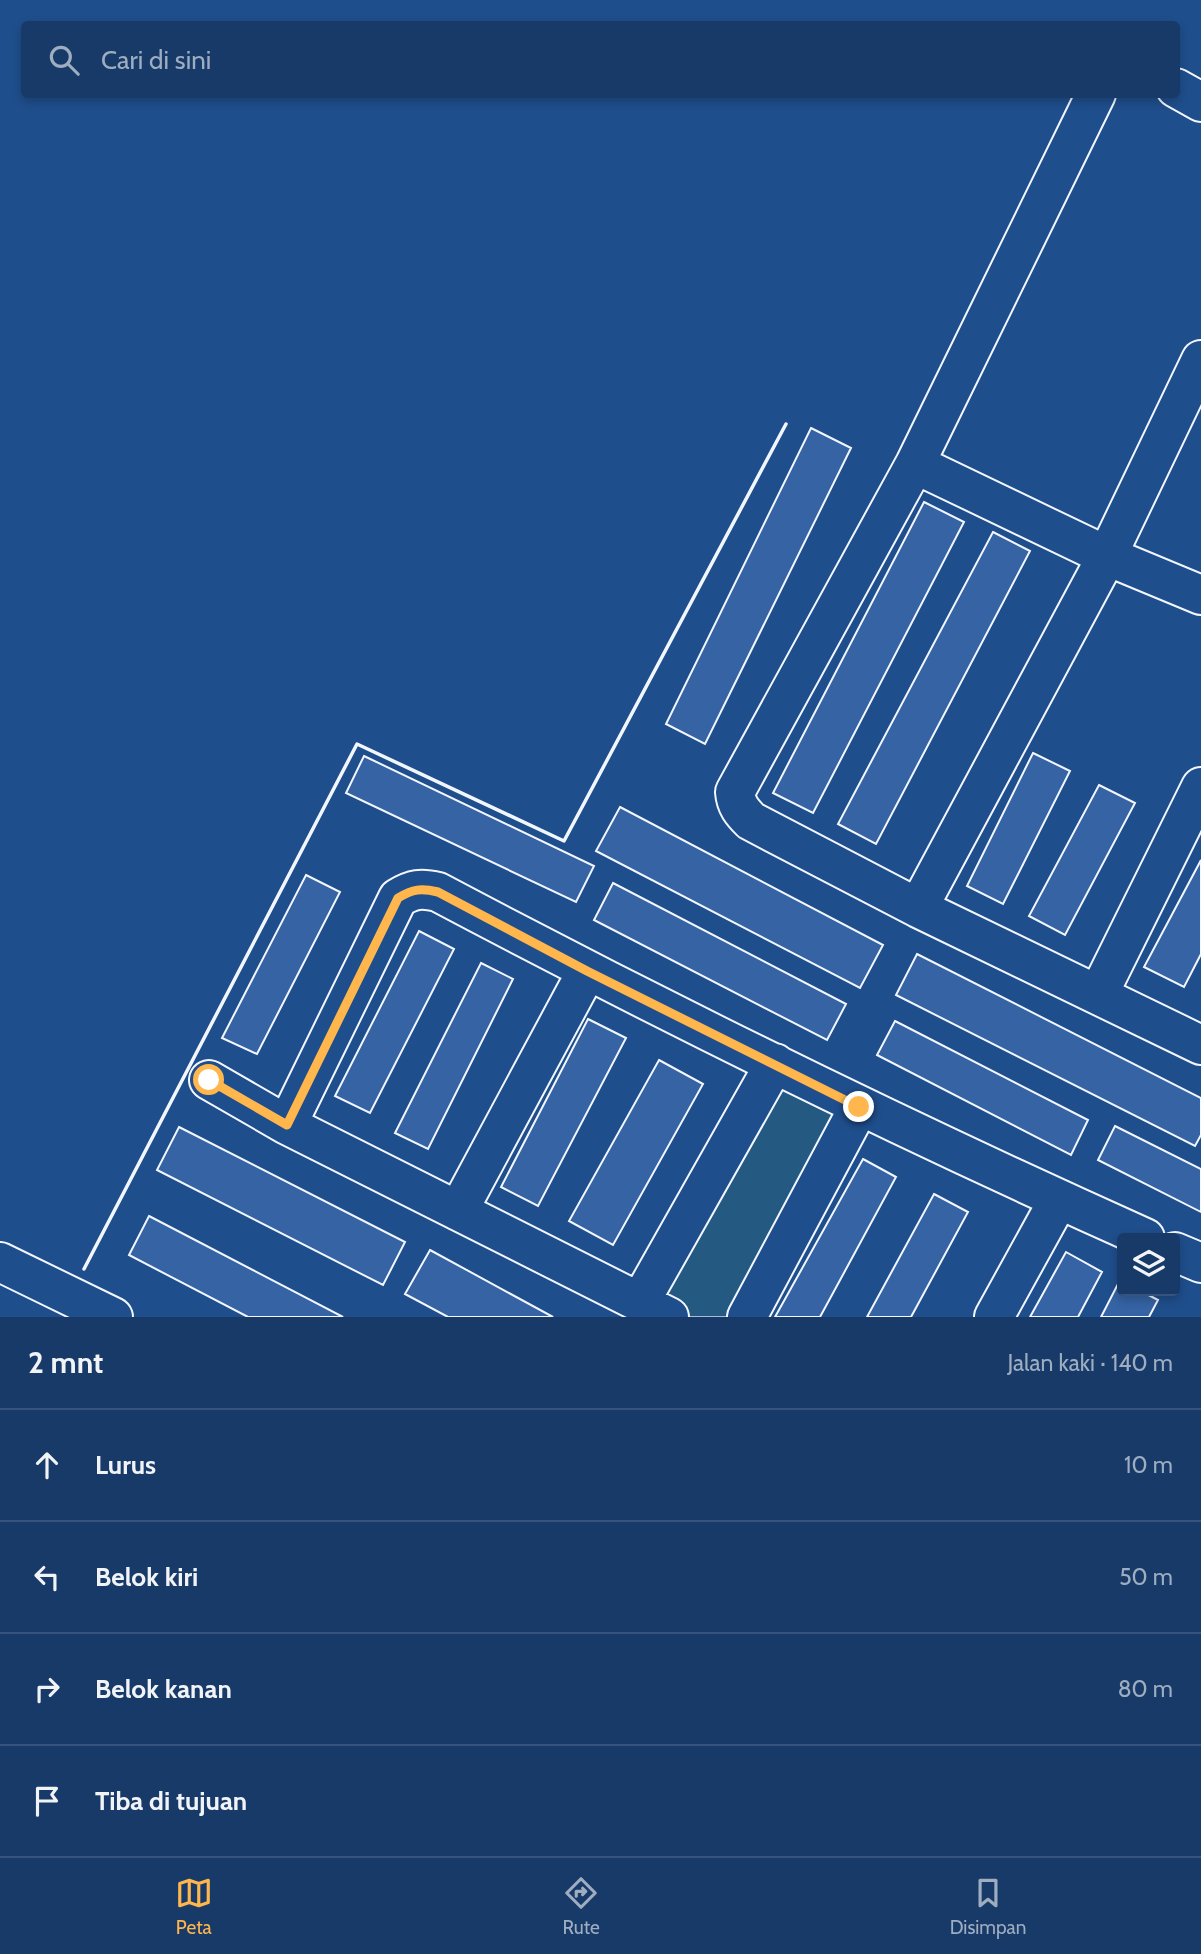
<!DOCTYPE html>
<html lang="id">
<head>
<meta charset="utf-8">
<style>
  :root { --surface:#173a69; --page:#20416f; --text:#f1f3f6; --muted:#9eadc0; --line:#36547d; --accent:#ffb74d }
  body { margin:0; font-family:Cabin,sans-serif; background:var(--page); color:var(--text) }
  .controls { position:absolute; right:21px; bottom:21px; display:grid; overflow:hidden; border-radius:7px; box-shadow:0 4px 10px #0003 }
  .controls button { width:63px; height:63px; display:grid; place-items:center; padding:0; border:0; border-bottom:2px solid var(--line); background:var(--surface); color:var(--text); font:35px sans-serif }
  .stop { position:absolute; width:21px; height:21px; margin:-16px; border:5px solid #ffb74d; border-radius:50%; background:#fff }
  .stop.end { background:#ffb74d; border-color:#fff; box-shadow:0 2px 7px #0008 }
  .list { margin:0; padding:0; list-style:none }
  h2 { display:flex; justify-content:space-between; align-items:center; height:91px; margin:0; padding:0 28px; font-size:30px }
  h2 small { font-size:23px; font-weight:400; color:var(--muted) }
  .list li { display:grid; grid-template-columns:46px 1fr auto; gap:21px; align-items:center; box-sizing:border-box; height:112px; padding:0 28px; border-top:2px solid var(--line) }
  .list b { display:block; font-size:26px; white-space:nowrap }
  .list em { font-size:23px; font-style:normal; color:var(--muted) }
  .icon { flex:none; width:38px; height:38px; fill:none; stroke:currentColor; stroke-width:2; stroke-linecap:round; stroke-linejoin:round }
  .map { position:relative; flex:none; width:1201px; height:1317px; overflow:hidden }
  .search { position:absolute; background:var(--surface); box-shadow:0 4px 10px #0003; left:21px; right:21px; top:21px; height:77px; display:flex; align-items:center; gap:18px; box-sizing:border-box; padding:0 24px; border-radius:7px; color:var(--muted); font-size:26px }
  .sheet { height:539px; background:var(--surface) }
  nav { display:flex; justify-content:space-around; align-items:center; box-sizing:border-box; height:98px; border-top:2px solid var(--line); background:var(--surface); font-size:19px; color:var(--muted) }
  nav a { display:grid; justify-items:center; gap:4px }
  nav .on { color:var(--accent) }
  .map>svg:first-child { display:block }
  .green { fill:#245a82; stroke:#a8bbd7; stroke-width:2 }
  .building { fill:#3563a3; stroke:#f2f6ff; stroke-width:2 }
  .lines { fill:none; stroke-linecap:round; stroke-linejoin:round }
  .minor-casing { stroke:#f2f6ff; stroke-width:42 }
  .minor { stroke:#1f4e8c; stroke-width:38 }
  .wall { stroke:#f2f6ff; stroke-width:3.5 }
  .route { stroke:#ffb74d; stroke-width:9 }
</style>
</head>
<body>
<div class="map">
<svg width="1201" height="1317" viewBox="0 0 1201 1317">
  <rect width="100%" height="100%" fill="#1f4e8c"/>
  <path class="green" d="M 775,1063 L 859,1107 L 747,1317 L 671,1317 L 640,1302 Z"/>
  <path class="building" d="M 811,428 L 851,448 L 705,744 L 666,724 Z
    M 924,502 L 964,522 L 813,813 L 773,793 Z
    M 993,532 L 1030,551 L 876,844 L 838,824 Z
    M 1033,753 L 1070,771 L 1003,904 L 967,886 Z
    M 364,756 L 594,866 L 576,902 L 346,793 Z
    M 1099,785 L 1135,803 L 1065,935 L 1029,916 Z
    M 620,807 L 883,945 L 860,988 L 596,851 Z
    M 1201,860 L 1201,954 L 1184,987 L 1144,967 Z
    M 306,875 L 340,892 L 257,1054 L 222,1038 Z
    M 613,883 L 846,1004 L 827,1040 L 594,920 Z
    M 419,931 L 454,949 L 370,1113 L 335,1096 Z
    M 917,954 L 1201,1098 L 1201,1135 L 1195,1146 L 896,995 Z
    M 481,963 L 513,979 L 428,1149 L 395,1133 Z
    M 588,1019 L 626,1038 L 538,1206 L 501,1187 Z
    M 895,1021 L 1088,1120 L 1071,1155 L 877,1055 Z
    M 659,1060 L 703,1084 L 613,1245 L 569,1221 Z
    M 1115,1126 L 1201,1169 L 1201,1212 L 1098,1160 Z
    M 179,1127 L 405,1242 L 383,1285 L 157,1170 Z
    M 863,1159 L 896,1177 L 820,1317 L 775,1317 Z
    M 934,1194 L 968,1212 L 911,1317 L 867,1317 Z
    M 149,1216 L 343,1317 L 248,1317 L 129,1255 Z
    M 430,1250 L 553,1317 L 448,1317 L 405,1294 Z
    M 1066,1252 L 1102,1272 L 1078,1317 L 1030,1317 Z
    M 1120,1280 L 1122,1281 L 1122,1291 L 1141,1291 L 1158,1300 L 1149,1317 L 1101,1317 Z"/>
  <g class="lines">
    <g class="minor-casing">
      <path id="minor" d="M 1176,88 L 1201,102
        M 1096,94 L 915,464 L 735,792 C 736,805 742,812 751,821 L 918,908 L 1201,1045
        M 915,464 L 1107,556 L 1201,595
        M 918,908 L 1107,556 L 1201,360
        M 1098,995 L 1201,787
        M 209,1080 L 287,1125 L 669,1317
        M 287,1125 L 398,898 C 413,889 421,888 438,892 C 670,1015 906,1131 1145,1238
        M 458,1211 L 587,971
        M 1175,1252 L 1201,1263
        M 0,1262 L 113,1317
        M 640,1302 L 775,1063
        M 747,1317 L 859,1107
        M 994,1317 L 1059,1199"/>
    </g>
    <use href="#minor" class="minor"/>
    <path class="wall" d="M 84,1269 L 357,744 L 564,841 L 786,424"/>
  </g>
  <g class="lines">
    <path class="route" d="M 209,1080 L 287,1125 L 398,898 C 413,889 421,888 438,892 L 587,971 L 859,1107"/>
  </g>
</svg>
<div class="controls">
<button><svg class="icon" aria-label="layers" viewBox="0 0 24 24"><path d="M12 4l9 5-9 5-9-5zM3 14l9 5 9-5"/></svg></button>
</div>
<div class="stop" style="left:209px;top:1080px"></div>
<div class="stop end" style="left:859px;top:1107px"></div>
<div class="search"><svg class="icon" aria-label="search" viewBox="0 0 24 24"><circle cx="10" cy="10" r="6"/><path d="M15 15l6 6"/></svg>Cari di sini</div>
</div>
<section class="sheet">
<h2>2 mnt<small>Jalan kaki · 140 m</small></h2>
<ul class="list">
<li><svg class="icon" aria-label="ahead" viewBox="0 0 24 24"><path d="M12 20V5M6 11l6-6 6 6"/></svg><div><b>Lurus</b></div><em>10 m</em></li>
<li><svg class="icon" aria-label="left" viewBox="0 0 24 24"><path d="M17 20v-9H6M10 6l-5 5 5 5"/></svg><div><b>Belok kiri</b></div><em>50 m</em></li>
<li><svg class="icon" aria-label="right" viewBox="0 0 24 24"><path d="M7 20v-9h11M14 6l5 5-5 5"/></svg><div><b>Belok kanan</b></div><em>80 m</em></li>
<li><svg class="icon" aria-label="arrive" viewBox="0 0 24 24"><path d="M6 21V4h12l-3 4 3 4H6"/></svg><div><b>Tiba di tujuan</b></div></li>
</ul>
</section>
<nav>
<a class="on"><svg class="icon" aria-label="map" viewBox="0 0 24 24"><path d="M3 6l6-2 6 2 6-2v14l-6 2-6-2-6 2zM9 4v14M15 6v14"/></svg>Peta</a>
<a><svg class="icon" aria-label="directions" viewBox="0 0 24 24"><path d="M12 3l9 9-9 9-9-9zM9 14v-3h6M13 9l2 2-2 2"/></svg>Rute</a>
<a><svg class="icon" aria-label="saved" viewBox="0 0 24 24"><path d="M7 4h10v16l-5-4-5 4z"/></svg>Disimpan</a>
</nav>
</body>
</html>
